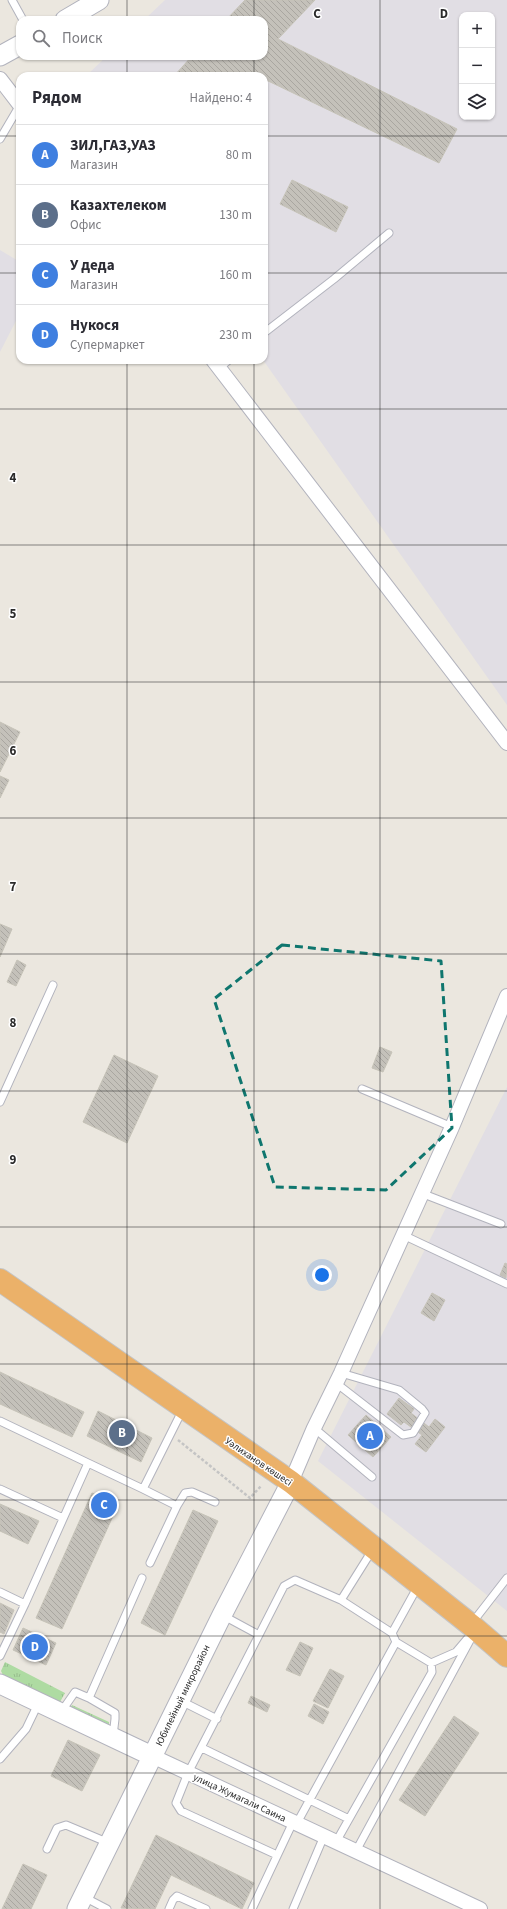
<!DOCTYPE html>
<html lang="ru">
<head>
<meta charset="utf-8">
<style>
  :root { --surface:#fff; --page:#f7f7f7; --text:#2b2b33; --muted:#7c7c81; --line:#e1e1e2; --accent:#1a73e8 }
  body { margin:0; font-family:"Source Sans 3",sans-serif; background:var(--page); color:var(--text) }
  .controls { position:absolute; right:12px; top:12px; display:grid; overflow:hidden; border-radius:8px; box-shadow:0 1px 3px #0004 }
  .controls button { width:36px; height:36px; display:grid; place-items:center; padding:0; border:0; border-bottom:1px solid var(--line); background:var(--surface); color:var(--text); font:20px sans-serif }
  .you { position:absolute; left:322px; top:1275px; width:14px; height:14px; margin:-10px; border:3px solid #fff; border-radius:50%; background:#1a73e8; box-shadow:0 0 0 6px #1a73e833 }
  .badge { display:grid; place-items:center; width:26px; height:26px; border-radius:50%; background:var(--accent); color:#fff; font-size:13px; font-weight:700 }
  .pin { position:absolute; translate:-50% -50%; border:2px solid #fff; box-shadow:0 1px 4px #0006 }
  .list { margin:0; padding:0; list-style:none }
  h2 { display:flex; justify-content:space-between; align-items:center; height:52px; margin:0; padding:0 16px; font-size:17px }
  h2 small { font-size:13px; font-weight:400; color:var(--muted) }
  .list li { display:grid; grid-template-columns:26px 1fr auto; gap:12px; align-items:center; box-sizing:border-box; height:60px; padding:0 16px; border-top:1px solid var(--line) }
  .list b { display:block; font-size:15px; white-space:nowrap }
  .list p { margin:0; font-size:13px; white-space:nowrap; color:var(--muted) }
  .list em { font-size:13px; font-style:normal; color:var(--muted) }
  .icon { flex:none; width:22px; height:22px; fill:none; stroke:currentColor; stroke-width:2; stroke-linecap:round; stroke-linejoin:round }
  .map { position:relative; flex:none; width:507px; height:1909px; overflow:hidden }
  .search { position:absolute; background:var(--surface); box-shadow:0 1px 3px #0004; left:16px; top:16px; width:252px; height:44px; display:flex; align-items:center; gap:10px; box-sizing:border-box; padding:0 14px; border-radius:12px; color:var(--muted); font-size:15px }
  .panel { position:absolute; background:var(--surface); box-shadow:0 1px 3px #0004; left:16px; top:72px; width:252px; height:292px; border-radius:12px }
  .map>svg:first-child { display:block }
  .industrial { fill:#e1dee4; fill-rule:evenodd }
  .grass { fill:url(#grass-tufts) }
  .building { fill:url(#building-back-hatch); stroke:#c6c3b8 }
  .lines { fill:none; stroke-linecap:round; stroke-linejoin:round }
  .lane-casing { stroke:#b2b3bd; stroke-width:9 }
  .street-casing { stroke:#b2b3bd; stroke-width:16 }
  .secondary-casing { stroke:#b2b3bd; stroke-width:21 }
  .highway-casing { stroke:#c4c4c4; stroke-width:24 }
  .path { stroke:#c4c4c4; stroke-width:2.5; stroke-dasharray:3 2; stroke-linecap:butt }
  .lane { stroke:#fff; stroke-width:7 }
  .street { stroke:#fff; stroke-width:14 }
  .secondary { stroke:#fff; stroke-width:19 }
  .highway { stroke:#ebb169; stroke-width:22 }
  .marked { fill:none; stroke:#0f766e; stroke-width:3; stroke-dasharray:8 5; stroke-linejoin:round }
  .grid { fill:none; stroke:#2b2b2b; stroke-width:1; stroke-opacity:0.55 }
  .labels { text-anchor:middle; stroke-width:3; stroke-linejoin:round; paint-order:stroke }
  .street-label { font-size:10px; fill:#2b2b2b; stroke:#fff }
  .grid-label { font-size:13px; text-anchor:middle; font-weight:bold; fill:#2b2b2b; stroke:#fff; stroke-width:3; stroke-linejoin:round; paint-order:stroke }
</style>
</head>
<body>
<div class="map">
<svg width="507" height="1909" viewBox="0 0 507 1909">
  <defs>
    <pattern id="grass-tufts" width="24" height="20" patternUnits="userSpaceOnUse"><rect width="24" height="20" fill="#aedba2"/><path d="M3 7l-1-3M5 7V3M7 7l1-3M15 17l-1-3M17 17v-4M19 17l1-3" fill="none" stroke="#96bc8c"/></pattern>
    <pattern id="building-back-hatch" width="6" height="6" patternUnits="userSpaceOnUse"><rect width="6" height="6" fill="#c4c1ba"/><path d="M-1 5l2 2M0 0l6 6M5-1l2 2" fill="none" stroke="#a9a6a0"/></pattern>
  </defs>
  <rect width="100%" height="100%" fill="#ebe7df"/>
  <path class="industrial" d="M 165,0 L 507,0 L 507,705 L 263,360 L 264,76 L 86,76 L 107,56 L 264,56 L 264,20 L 144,20 ZM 462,15 L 492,15 L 492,117 L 462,117 Z
    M 0,250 L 20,262 L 20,313 L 0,352 Z
    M 507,1087 L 507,1611 L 318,1461 Z"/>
  <path class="grass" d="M 5,1662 L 65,1693 L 60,1702 L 4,1677 L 1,1671 Z
    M 72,1705 L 109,1722 L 109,1727 L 70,1709 Z"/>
  <path class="building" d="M 245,0 L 315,0 L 278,39 L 457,129 L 439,163 L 264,79 L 264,76 L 258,76 L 250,72 L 247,76 L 174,76 L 192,56 L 264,56 L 264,20 L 226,20 Z
    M 292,180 L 348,207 L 336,232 L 280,204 Z
    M 0,722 L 20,732 L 0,772 Z
    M 0,776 L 9,780 L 0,798 Z
    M 0,924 L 12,929 L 0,957 Z
    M 17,960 L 26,965 L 16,986 L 7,982 Z
    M 380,1047 L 392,1052 L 383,1072 L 372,1068 Z
    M 114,1055 L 158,1076 L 127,1143 L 83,1122 Z
    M 505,1263 L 507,1264 L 506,1278 L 500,1275 Z
    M 432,1293 L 445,1300 L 434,1321 L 421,1313 Z
    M 0,1372 L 84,1412 L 72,1437 L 0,1404 Z
    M 399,1398 L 414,1409 L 411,1413 L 429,1427 L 435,1419 L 445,1427 L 426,1452 L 415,1444 L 422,1435 L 404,1422 L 401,1425 L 387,1414 Z
    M 98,1411 L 152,1438 L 141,1462 L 87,1436 Z
    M 366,1415 L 391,1437 L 373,1457 L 348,1435 Z
    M 92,1493 L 118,1505 L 62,1629 L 36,1618 Z
    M 0,1504 L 39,1521 L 28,1544 L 0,1531 Z
    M 193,1510 L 218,1521 L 165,1635 L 141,1623 Z
    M 0,1603 L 14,1610 L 4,1634 L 0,1632 Z
    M 23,1628 L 56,1643 L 46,1665 L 13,1650 Z
    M 300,1642 L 313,1648 L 300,1676 L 286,1670 Z
    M 330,1669 L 344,1676 L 328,1708 L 313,1701 Z
    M 251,1696 L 270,1705 L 267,1712 L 248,1703 Z
    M 314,1704 L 329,1712 L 323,1724 L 308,1716 Z
    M 454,1716 L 479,1733 L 425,1816 L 399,1800 Z
    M 68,1740 L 100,1755 L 82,1791 L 51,1776 Z
    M 156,1835 L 254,1883 L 242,1909 L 171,1875 L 155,1909 L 121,1908 Z
    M 23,1864 L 47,1875 L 31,1909 L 2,1909 Z"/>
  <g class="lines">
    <g class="lane-casing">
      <path id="lane" d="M 12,0 L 23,20
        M 0,139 L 20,105
        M 264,333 L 334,279 L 389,233
        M 219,368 L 229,360
        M 362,1089 L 452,1127
        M 0,1102 L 53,985
        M 421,1193 L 501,1224
        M 403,1235 L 507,1284
        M 336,1383 L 403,1435 L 413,1433 L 425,1413 L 422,1409 L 399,1390 L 341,1373
        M 0,1421 L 88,1463
        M 314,1428 L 372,1477
        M 0,1489 L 63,1518
        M 143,1489 L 177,1506
        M 150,1563 L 177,1506 L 185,1493 L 192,1492 L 215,1502
        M 0,1592 L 25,1604 L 0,1656
        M 25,1604 L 88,1463 L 143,1489 L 183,1409
        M 222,1615 L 259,1635 L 284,1586 L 295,1580 L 341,1600 L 373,1549
        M 472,1623 L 507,1578
        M 392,1633 L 418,1586
        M 259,1635 L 188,1773 L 176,1803 L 181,1811 L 277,1855
        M 431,1663 L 456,1652 L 467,1639
        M 89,1698 L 115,1713 L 115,1719 L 113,1736
        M 181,1701 L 217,1719
        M 61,1712 L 75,1692 L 89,1698 L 142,1578
        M 202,1748 L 349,1819
        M 0,1759 L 26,1729 L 38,1704
        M 297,1823 L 396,1642 L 392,1633 L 341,1600
        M 336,1842 L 432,1672 L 431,1663 L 396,1642
        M 47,1849 L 57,1828 L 66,1825 L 109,1843
        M 356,1851 L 475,1631
        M 84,1897 L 107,1909
        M 169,1909 L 173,1900 L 177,1896 L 206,1909
        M 252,1909 L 293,1822
        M 293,1909 L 324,1836"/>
    </g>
    <g class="street-casing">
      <path id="street" d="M 0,79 L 20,105
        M 213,360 L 507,743
        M 291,1482 L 314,1428 L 341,1373 L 452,1127 L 507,996
        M 152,1756 L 480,1909"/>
    </g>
    <g class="secondary-casing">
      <path id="secondary" d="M 65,20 L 99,0
        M 0,56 L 20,45
        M 0,1684 L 152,1756
        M 77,1909 L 222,1615 L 291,1482"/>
    </g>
    <g class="highway-casing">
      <path id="highway" d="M 0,1280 L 291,1482 L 471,1625 L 507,1656"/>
    </g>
    <path class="path" d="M 178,1440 L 250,1498 L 261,1486"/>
    <use href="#lane" class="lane"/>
    <use href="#street" class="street"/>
    <use href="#secondary" class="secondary"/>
    <use href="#highway" class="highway"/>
  </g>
  <path class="marked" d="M 282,945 L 441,961 L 452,1128 L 386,1190 L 275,1187 L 214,999 Z"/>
  <path class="grid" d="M 127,0 L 127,20M 254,0 L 254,20M 380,0 L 380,1909M 127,56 L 127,76M 254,56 L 254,76M 0,136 L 20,136M 264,136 L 507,136M 0,273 L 20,273M 264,273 L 507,273M 127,360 L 127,1909M 254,360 L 254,1909M 0,409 L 507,409M 0,545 L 507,545M 0,682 L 507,682M 0,818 L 507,818M 0,954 L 507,954M 0,1091 L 507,1091M 0,1227 L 507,1227M 0,1364 L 507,1364M 0,1500 L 507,1500M 0,1636 L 507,1636M 0,1773 L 507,1773"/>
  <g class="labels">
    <g class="street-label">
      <text transform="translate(259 1461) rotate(34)" y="4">Уәлиханов көшесі</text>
      <text transform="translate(182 1695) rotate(-64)" y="4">Юбилейный микрорайон</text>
      <text transform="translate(240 1797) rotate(25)" y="4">улица Жумагали Саина</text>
    </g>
  </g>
  <g class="grid-label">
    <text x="317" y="18">C</text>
    <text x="444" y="18">D</text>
    <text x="13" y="482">4</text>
    <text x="13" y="618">5</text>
    <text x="13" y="755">6</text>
    <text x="13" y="891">7</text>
    <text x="13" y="1027">8</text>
    <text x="13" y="1164">9</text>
  </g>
</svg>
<div class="controls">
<button>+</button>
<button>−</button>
<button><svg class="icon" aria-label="layers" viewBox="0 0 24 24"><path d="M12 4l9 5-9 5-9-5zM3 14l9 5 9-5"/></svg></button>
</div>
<div class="you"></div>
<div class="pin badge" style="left:370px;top:1436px;background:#3f7fe0">A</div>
<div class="pin badge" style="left:122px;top:1433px;background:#5c6f8a">B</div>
<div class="pin badge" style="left:104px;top:1505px;background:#3f7fe0">C</div>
<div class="pin badge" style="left:35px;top:1647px;background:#3f7fe0">D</div>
<div class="search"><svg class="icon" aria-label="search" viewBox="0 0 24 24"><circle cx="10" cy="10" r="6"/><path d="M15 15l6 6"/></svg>Поиск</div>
<section class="panel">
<h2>Рядом<small>Найдено: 4</small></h2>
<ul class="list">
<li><span class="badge" style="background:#3f7fe0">A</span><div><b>ЗИЛ,ГАЗ,УАЗ</b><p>Магазин</p></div><em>80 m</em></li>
<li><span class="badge" style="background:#5c6f8a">B</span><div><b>Казахтелеком</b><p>Офис</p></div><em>130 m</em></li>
<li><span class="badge" style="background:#3f7fe0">C</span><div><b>У деда</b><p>Магазин</p></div><em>160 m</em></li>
<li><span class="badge" style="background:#3f7fe0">D</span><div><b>Нукося</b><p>Супермаркет</p></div><em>230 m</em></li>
</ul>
</section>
</div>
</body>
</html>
